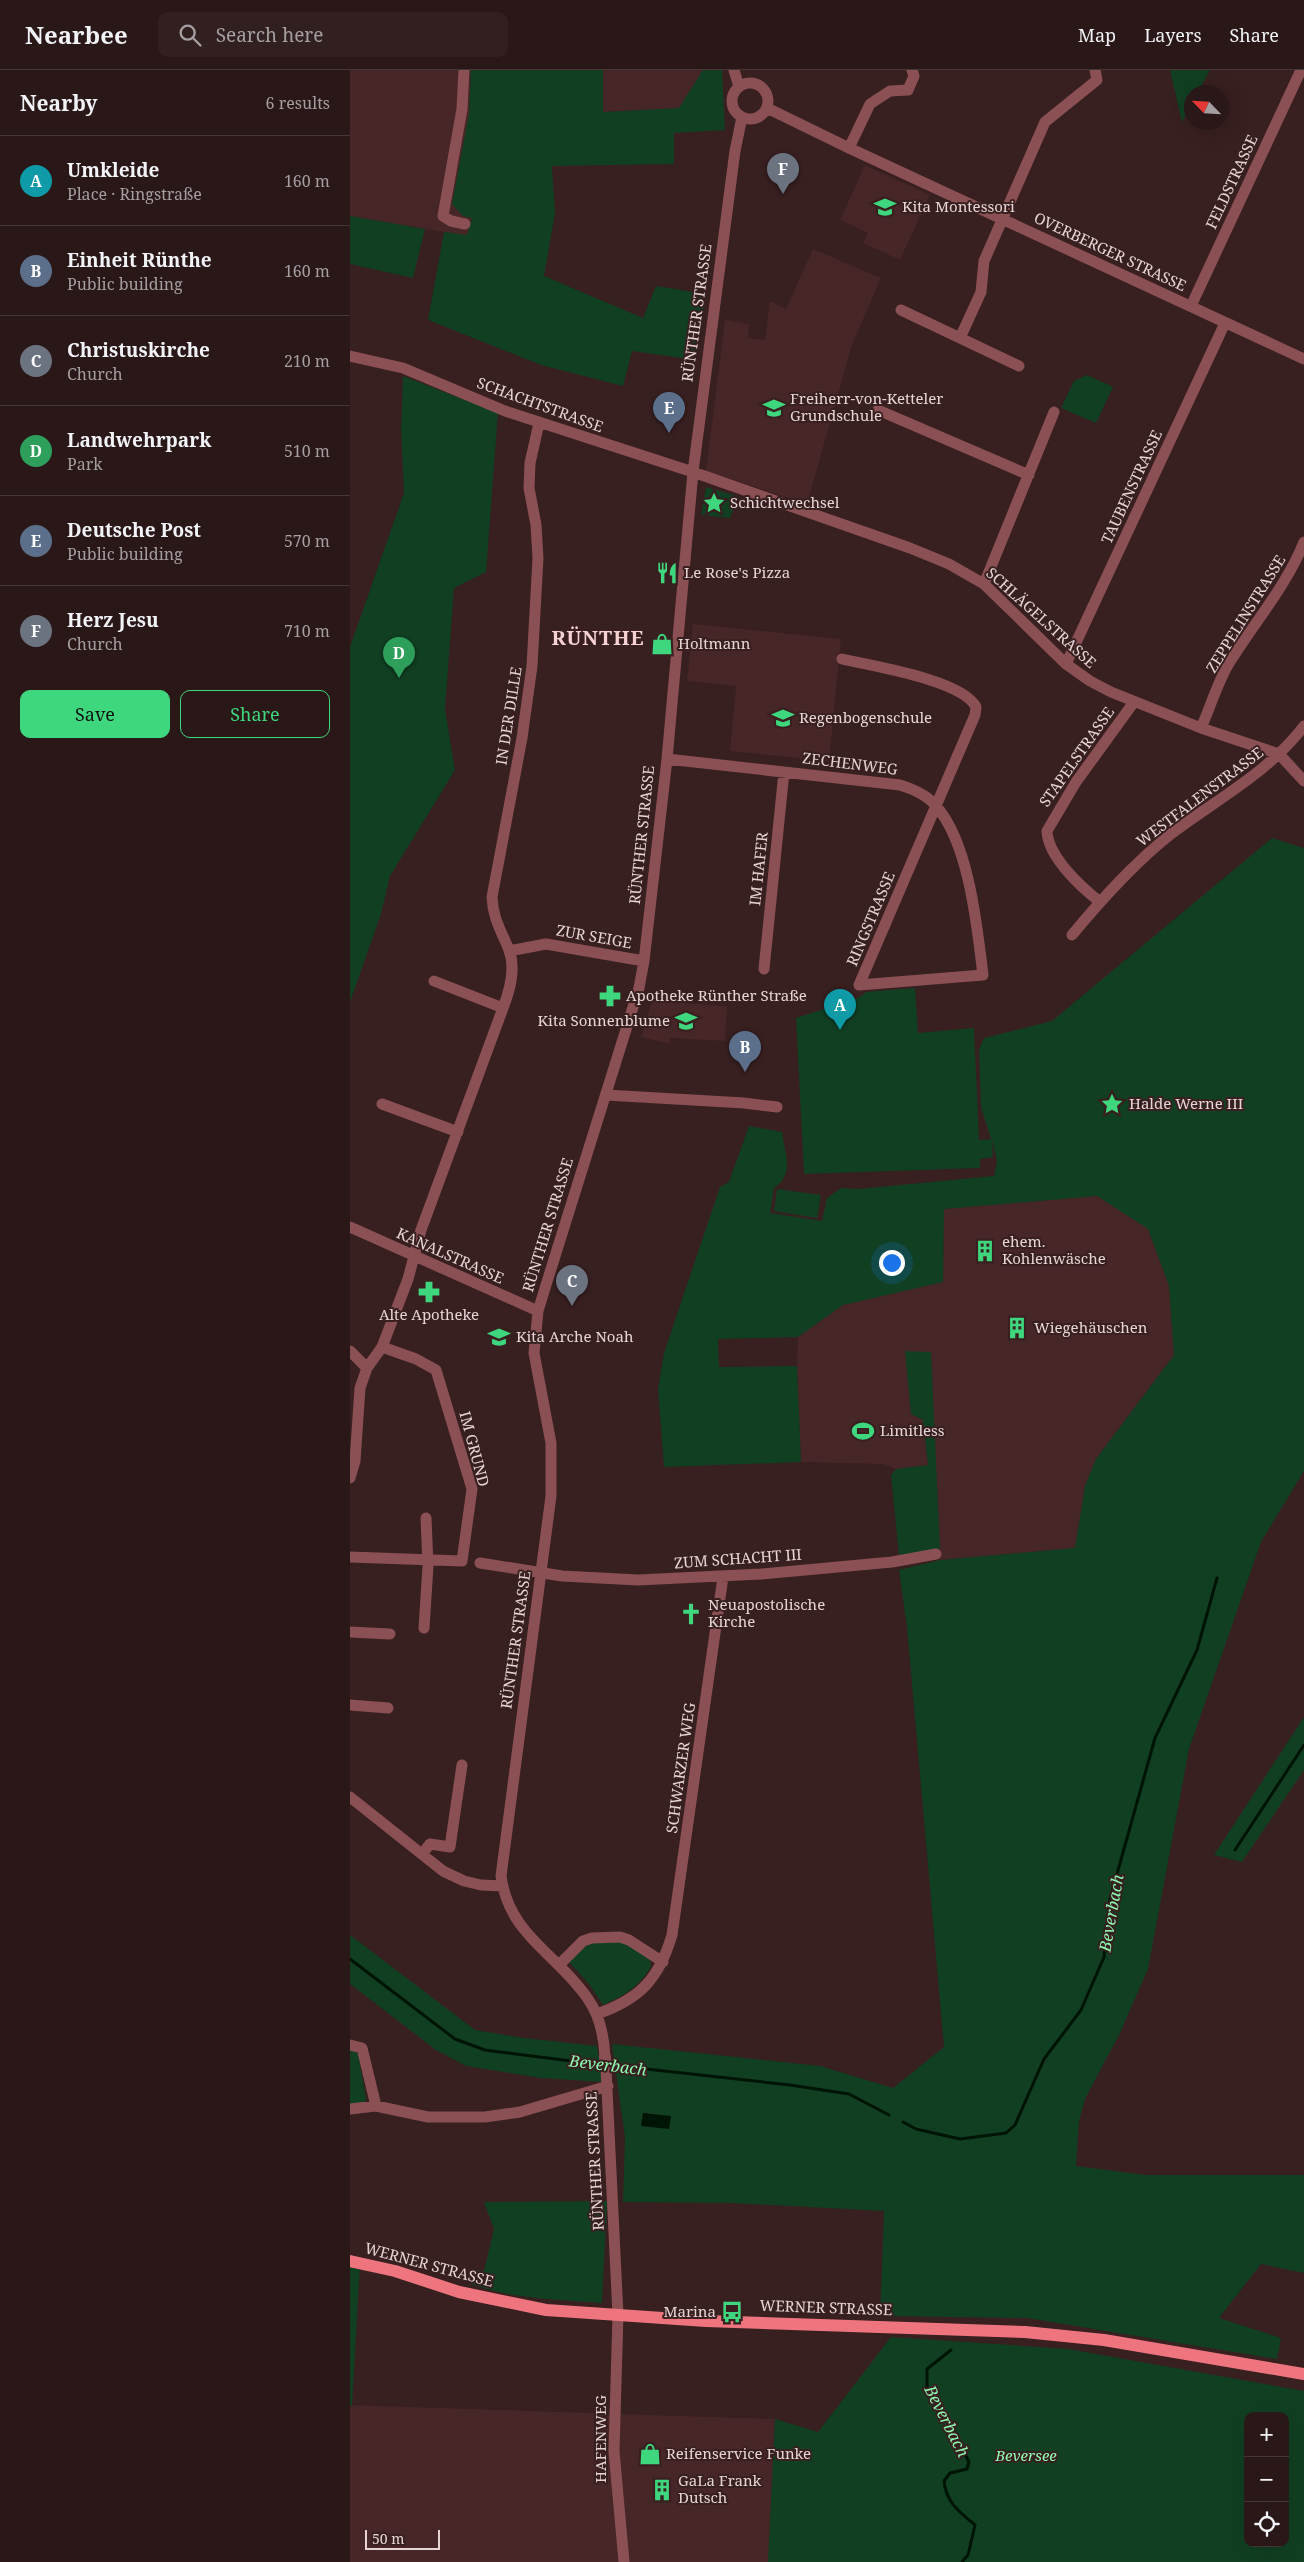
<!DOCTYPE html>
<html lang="en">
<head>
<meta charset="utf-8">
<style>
  :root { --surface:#2a1718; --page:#322021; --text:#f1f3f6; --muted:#a59fa2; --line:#463637; --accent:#3fd77d }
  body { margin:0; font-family:"Noto Serif",serif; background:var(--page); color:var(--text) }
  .controls { position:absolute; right:15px; bottom:15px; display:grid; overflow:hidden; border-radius:10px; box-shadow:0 5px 20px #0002 }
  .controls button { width:45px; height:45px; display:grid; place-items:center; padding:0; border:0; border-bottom:1px solid var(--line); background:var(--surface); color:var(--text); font:25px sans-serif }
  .compass { position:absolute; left:834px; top:15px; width:45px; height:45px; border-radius:50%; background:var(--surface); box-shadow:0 5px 20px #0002; rotate:295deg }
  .scale { position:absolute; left:15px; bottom:12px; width:75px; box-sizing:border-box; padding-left:5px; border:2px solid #e7d5d5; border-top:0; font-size:14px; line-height:18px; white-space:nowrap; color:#e7d5d5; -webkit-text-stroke:4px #381f20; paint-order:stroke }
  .you { position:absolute; left:541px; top:1192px; width:18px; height:18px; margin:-12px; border:4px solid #fff; border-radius:50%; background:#1a73e8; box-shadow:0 0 0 8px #1a73e833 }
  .badge { display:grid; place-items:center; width:32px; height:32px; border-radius:50%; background:var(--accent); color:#fff; font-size:16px; font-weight:700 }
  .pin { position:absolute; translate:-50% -41px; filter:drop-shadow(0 1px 2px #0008) }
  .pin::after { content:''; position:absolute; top:26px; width:18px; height:15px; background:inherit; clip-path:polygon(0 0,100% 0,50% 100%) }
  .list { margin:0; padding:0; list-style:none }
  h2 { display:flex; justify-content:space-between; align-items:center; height:65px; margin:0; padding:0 20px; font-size:21px }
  h2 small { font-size:16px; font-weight:400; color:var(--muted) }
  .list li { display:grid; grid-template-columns:32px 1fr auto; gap:15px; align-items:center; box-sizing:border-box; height:90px; padding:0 20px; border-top:1px solid var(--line) }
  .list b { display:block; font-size:19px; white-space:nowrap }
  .list p { margin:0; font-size:16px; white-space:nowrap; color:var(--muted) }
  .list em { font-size:16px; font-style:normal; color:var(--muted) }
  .actions { display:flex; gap:10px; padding:15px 20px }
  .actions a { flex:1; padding:11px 0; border:1px solid var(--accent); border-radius:10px; text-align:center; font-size:18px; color:var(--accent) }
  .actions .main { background:var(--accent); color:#111 }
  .icon { flex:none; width:28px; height:28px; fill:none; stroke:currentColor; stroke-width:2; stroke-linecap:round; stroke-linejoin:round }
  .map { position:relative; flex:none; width:954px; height:2492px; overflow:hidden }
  header { display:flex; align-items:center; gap:30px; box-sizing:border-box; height:70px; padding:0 25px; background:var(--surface); border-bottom:1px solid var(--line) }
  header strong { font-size:24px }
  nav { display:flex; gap:28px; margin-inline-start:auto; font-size:18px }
  .search { width:350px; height:45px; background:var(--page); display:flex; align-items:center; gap:12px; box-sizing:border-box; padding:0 18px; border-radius:10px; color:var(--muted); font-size:19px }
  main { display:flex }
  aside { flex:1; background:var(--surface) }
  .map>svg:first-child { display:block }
  .built { fill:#472627 }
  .green { fill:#113f22; fill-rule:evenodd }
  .water { fill:#001405 }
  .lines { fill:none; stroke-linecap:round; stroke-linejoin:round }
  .stream { stroke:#001405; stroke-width:3 }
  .minor { stroke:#8b5053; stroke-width:11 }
  .tertiary { stroke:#8b5053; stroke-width:12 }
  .primary { stroke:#ee757d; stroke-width:12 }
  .labels { text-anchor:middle; stroke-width:4; stroke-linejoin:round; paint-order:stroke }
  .street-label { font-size:15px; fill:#e7d5d5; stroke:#381f20 }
  .poi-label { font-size:15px; fill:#e7d5d5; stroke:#381f20; text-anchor:start }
  .park-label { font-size:15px; font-style:italic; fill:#8ffdb1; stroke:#381f20 }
  .water-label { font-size:16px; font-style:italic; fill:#8efcb0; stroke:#381f20 }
  .district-label { font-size:20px; font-weight:bold; letter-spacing:1px; fill:#f6d2d2; stroke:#381f20 }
</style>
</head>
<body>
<header>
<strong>Nearbee</strong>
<div class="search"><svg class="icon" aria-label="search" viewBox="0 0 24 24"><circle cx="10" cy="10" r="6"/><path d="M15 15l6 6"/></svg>Search here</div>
<nav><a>Map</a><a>Layers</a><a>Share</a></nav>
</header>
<main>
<aside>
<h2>Nearby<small>6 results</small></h2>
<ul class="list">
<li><span class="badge" style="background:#0f9aa8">A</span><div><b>Umkleide</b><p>Place · Ringstraße</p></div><em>160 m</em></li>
<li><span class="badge" style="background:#5c6f8a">B</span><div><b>Einheit Rünthe</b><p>Public building</p></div><em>160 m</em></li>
<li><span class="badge" style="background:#6b7280">C</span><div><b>Christuskirche</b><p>Church</p></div><em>210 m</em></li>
<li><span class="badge" style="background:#2e9e5b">D</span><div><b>Landwehrpark</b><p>Park</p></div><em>510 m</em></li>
<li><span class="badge" style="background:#5c6f8a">E</span><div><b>Deutsche Post</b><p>Public building</p></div><em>570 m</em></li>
<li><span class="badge" style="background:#6b7280">F</span><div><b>Herz Jesu</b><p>Church</p></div><em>710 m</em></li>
</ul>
<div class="actions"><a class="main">Save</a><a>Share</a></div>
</aside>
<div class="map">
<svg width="954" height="2492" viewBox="0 0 954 2492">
  <rect width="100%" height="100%" fill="#381f20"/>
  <path class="built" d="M 0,0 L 121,0 L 119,44 L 122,148 L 118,166 L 0,146 Z
    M 253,0 L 353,0 L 329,38 L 252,42 Z
    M 515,95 L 580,125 L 550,190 L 513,173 L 518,163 L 490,150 Z
    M 463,179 L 531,208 L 502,275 L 457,434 L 356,401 L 375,250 L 399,254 L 398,268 L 415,270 L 420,231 L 436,239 Z
    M 343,554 L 491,569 L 479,691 L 380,681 L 386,616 L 337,611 Z
    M 302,931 L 377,936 L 375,971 L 320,968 L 319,974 L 291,967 Z
    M 747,1126 L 798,1158 L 819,1216 L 824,1285 L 746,1389 L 735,1416 L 725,1478 L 590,1490 L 581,1282 L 573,1350 L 578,1395 L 546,1399 L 533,1394 L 451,1392 L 447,1296 L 448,1267 L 493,1235 L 593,1212 L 594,1139 Z
    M 0,2335 L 425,2349 L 418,2492 L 0,2492 Z"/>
  <path class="green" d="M 121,0 L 253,0 L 253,42 L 329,38 L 353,0 L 372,0 L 375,60 L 324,63 L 324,94 L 202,96 L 205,143 L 194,206 L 293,248 L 306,216 L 356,224 L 346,290 L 282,281 L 273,316 L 191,295 L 78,250 L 94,162 L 117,165 L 122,148 L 113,146 L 102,134 L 119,44 Z
    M 820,0 L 860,0 L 848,22 L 842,22 L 841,34 L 832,52 Z
    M 0,146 L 75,159 L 63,208 L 0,194 Z
    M 737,305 L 763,317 L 746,353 L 711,338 L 724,311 Z
    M 53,306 L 148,343 L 136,502 L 104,518 L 95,639 L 105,700 L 40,806 L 31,844 L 0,932 L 0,577 L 54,423 L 51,361 Z
    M 356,417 L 389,427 L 380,448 L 351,445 Z
    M 922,768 L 954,778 L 954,1401 L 911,1472 L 839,1679 L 798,1899 L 770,1963 L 735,2029 L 729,2051 L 726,2096 L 795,2105 L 954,2105 L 954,2203 L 911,2194 L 869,2248 L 931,2268 L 927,2289 L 677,2248 L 530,2246 L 534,2141 L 382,2133 L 273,2132 L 275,2068 L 262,1974 L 470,1996 L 543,2018 L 594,1977 L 557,1557 L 549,1500 L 590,1490 L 725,1478 L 735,1416 L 746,1389 L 824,1285 L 819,1216 L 798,1159 L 747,1126 L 594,1139 L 593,1212 L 493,1235 L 448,1267 L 368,1269 L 369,1297 L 447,1296 L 451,1392 L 314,1397 L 308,1319 L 314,1283 L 370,1117 L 379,1112 L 399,1056 L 432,1062 C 435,1084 445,1104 424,1118 L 420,1143 L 472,1151 L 477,1128 L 491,1118 L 508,1119 L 644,1106 L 647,1091 L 642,1070 L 643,1087 L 630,1089 L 630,1098 L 454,1104 L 446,948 L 508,928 L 516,922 L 565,918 L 568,963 L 624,958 L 629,1070 L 641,1069 L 631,1037 L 629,980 L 634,968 L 702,951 Z
    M 427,1119 L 471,1125 L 467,1148 L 424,1141 Z
    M 555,1281 L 581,1282 L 590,1479 L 549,1485 L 541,1405 L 546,1399 L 578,1395 L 573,1350 L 561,1344 Z
    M 954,1647 L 954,1700 L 892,1792 L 864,1785 Z
    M 0,1865 L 125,1960 L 174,1968 L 247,1976 L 253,2012 L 191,2008 L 116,1996 L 86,1980 L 0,1914 Z
    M 276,1872 L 300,1888 L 301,1897 C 288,1917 274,1926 253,1935 L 239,1914 L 219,1892 L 239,1873 Z
    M 0,1980 L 8,1983 L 16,2029 L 15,2032 L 0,2035 Z
    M 257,2131 L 252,2233 C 208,2230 163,2229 121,2214 L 121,2200 L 134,2201 L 144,2159 L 134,2132 Z
    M 0,2194 L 10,2195 L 2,2336 L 0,2335 Z
    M 541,2267 L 718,2279 L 954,2321 L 954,2492 L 418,2492 L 425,2349 L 468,2362 ZM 898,2346 L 935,2346 L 935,2473 L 898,2473 Z"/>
  <path class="water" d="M 293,2043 L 321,2046 L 319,2059 L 291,2056 Z"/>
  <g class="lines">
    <path class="stream" d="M 885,1780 L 954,1675
      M 0,1889 L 105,1969 L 135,1980 L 253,1995
      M 260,1995 L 440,2015 L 499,2024 L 539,2045
      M 553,2052 L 566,2059 L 610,2069 L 656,2063 L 665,2055 L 694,1989 L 731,1940 L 754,1887 L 760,1829 L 805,1668 L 847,1580 L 867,1508
      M 601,2280 L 577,2299 L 577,2318 L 600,2353 L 619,2392 L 617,2399 L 600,2403 L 594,2411 C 596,2432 609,2442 625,2455 L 618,2485 L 612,2492"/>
    <path class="minor" d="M 114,0 L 112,39 L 93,146 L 101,151 L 115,154
      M 384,0 L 389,17
      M382 31a18 18 0 1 1 36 0a18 18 0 1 1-36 0Z
      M 417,38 L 499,78 L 954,289
      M 499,78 L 520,34 L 540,21 L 558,20 L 564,6 L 562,0
      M 841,236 L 951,0
      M 551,240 L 610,268 L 631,222 L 634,191 L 695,52 L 747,10 L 745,0
      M 610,268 L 669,296
      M 0,286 L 53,298 L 155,341 L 343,402 L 560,478 L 599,494 L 634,514 L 716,594 L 740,611 L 761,622 L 851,658 L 929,684 L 954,711
      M 528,340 L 679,405
      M 634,514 L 704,342
      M 716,594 L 875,253
      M 851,658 C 860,638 867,614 878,595 C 903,554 936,517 954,472
      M 317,689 L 550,715 C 563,719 577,725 586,736 C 619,773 627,856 633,905 L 509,915 L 625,645 L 626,637 C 613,610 522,596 492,589
      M 750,832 C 731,817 698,787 697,761 L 726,712 L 784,632
      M 722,865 C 752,829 784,793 821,764 C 867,729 918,703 954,656
      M 159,881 L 196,874 L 294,891
      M 414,899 L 434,702
      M 84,911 L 153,938
      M 256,1025 L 394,1033 L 427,1037
      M 32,1034 L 108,1062
      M 0,1157 L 188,1241
      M 0,1281 L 17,1298
      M 0,1408 L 5,1391 L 10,1318 L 17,1298 L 32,1277 L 58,1209 L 71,1160 L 153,938 C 160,920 166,899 159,880 C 151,860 143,849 142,827 L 172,668 L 182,596 L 188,488 L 186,455 L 179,418 L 180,393 L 189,353
      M 0,1487 L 112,1491 L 122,1419 L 86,1300 L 66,1289 L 32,1277
      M 130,1493 L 212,1506 L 288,1510 L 411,1504 L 542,1492 L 586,1484
      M 74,1558 L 78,1496 L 76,1448
      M 0,1562 L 40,1564
      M 0,1635 L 38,1638
      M 0,1727 L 93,1801 L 114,1811 L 131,1815 L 153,1816
      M 72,1784 L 80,1774 L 100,1777 L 112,1695
      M 209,1895 L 233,1871 L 242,1868 L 270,1867 L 279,1870 L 313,1892
      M 247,1944 C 290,1929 309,1909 322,1865 L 373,1507
      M 0,1975 L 12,1978 L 26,2036
      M 255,1987 C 254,1966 250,1946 238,1929 C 208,1884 159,1866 151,1806 L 201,1426 L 201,1373 L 184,1283 L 188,1241 L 196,1215 L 289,918 L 294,891 L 317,689 L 343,402 L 385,81 L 392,47
      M 256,1999 L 268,2245 L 264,2381 L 274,2492
      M 0,2039 L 26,2036 L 78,2047 L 135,2047 L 170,2042 L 258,2016"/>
    <path class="tertiary" d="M 255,1987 L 256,1999"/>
    <path class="primary" d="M 0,2191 L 45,2201 L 109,2222 L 196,2240 L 356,2251 L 675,2262 L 754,2270 L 954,2304"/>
  </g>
  <defs>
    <g id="school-bare" transform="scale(1.725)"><path d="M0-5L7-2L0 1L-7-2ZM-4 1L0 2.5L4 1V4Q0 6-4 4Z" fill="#3fd77d" stroke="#381f20" stroke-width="2.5" paint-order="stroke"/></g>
    <g id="sight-bare" transform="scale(1.725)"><path d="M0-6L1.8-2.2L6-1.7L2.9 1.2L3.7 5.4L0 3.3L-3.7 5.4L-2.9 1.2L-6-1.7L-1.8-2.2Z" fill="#3fd77d" stroke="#381f20" stroke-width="2.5" paint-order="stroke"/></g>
    <g id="restaurant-bare" transform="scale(1.725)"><path d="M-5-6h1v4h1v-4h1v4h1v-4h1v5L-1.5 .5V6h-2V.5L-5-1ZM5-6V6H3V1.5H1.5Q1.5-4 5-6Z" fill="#3fd77d" stroke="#381f20" stroke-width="2.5" paint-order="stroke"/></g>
    <g id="shop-bare" transform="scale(1.725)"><path d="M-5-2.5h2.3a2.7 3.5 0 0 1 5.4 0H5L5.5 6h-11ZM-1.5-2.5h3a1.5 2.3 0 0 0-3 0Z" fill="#3fd77d" stroke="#381f20" stroke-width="2.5" paint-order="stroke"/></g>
    <g id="pharmacy-bare" transform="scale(1.725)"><path d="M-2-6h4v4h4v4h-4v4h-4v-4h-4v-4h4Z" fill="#3fd77d" stroke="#381f20" stroke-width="2.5" paint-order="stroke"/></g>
    <g id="building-bare" transform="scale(1.725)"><path d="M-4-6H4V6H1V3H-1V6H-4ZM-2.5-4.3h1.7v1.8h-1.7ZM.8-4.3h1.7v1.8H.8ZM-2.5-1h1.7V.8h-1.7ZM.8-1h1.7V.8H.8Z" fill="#3fd77d" stroke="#381f20" stroke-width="2.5" paint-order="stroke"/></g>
    <g id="stadium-bare" transform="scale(1.725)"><path d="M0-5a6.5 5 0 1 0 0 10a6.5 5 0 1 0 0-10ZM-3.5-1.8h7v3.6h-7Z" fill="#3fd77d" stroke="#381f20" stroke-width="2.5" paint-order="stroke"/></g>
    <g id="church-bare" transform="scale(1.725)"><path d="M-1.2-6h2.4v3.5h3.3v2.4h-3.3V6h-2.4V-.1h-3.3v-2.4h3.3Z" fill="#3fd77d" stroke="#381f20" stroke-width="2.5" paint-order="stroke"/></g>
    <g id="bus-bare" transform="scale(1.725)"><path d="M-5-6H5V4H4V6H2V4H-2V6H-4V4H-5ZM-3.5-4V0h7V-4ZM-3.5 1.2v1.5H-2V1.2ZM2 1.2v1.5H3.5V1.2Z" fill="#3fd77d" stroke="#381f20" stroke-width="2.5" paint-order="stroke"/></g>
  </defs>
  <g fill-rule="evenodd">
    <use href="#school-bare" x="535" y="137"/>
    <use href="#school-bare" x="424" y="338"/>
    <use href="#sight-bare" x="364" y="433"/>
    <use href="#restaurant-bare" x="317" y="503"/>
    <use href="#shop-bare" x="312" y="574"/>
    <use href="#school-bare" x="433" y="648"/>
    <use href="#pharmacy-bare" x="260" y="926"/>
    <use href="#school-bare" x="336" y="951"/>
    <use href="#sight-bare" x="762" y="1034"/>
    <use href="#building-bare" x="635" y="1181"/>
    <use href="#pharmacy-bare" x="79" y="1222"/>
    <use href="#building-bare" x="667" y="1258"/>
    <use href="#school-bare" x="149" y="1267"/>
    <use href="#stadium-bare" x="513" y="1361"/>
    <use href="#church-bare" x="341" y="1544"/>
    <use href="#bus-bare" x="382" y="2242"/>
    <use href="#shop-bare" x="300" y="2384"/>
    <use href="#building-bare" x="312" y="2420"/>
  </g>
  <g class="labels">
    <g class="street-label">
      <text transform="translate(882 112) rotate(-65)" y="5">FELDSTRASSE</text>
      <text transform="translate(760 182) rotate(25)" y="5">OVERBERGER STRASSE</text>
      <text transform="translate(347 243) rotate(-82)" y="5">RÜNTHER STRASSE</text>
      <text transform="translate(190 335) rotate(20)" y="5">SCHACHTSTRASSE</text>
      <text transform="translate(782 417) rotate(-65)" y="5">TAUBENSTRASSE</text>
      <text transform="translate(896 544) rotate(-58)" y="5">ZEPPELINSTRASSE</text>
      <text transform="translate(691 548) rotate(42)" y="5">SCHLÄGELSTRASSE</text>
      <text transform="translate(159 646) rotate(-81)" y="5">IN DER DILLE</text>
      <text transform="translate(727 687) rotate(-55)" y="5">STAPELSTRASSE</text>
      <text transform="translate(500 694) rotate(7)" y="5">ZECHENWEG</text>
      <text transform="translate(850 727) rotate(-37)" y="5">WESTFALENSTRASSE</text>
      <text transform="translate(292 765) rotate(-84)" y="5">RÜNTHER STRASSE</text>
      <text transform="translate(409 799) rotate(-84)" y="5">IM HAFER</text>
      <text transform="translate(521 849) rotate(-67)" y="5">RINGSTRASSE</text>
      <text transform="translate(244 867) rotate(10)" y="5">ZUR SEIGE</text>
      <text transform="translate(198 1155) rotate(-73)" y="5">RÜNTHER STRASSE</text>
      <text transform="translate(100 1186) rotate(24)" y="5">KANALSTRASSE</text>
      <text transform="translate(124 1379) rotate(75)" y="5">IM GRUND</text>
      <text transform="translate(388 1489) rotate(-4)" y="5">ZUM SCHACHT III</text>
      <text transform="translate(166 1570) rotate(-82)" y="5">RÜNTHER STRASSE</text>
      <text transform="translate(331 1698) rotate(-82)" y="5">SCHWARZER WEG</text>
      <text transform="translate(245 2091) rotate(-93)" y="5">RÜNTHER STRASSE</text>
      <text transform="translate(79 2195) rotate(15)" y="5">WERNER STRASSE</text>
      <text transform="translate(476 2238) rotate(2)" y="5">WERNER STRASSE</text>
      <text transform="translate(251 2369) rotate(-90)" y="5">HAFENWEG</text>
    </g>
    <g class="poi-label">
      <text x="552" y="142">Kita Montessori</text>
      <text x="440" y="334">Freiherr-von-Ketteler<tspan x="440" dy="17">Grundschule</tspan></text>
      <text x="380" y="438">Schichtwechsel</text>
      <text x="334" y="508">Le Rose's Pizza</text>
      <text x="328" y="579">Holtmann</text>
      <text x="449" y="653">Regenbogenschule</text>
      <text x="276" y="931">Apotheke Rünther Straße</text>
      <text x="320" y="956" text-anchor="end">Kita Sonnenblume</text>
      <text x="779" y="1039">Halde Werne III</text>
      <text x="652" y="1177">ehem.<tspan x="652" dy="17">Kohlenwäsche</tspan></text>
      <text x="79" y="1250" text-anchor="middle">Alte Apotheke</text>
      <text x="684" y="1263">Wiegehäuschen</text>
      <text x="166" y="1272">Kita Arche Noah</text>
      <text x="530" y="1366">Limitless</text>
      <text x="358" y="1540">Neuapostolische<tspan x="358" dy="17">Kirche</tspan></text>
      <text x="366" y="2247" text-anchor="end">Marina</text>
      <text x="316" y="2389">Reifenservice Funke</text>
      <text x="328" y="2416">GaLa Frank<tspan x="328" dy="17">Dutsch</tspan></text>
    </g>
    <g class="park-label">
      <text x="676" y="2391">Beversee</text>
    </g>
    <g class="water-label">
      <text transform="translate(761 1843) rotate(-80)" y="6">Beverbach</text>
      <text transform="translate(258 1995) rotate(7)" y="6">Beverbach</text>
      <text transform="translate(597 2351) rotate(63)" y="6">Beverbach</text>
    </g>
    <g class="district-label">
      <text x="248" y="575">RÜNTHE</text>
    </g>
  </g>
</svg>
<div class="controls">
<button>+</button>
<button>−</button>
<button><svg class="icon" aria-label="locate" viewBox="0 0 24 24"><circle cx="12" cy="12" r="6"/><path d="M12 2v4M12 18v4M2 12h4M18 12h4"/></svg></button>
</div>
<svg class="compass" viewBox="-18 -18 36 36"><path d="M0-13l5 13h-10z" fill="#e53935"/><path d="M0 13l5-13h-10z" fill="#a59fa2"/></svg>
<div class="scale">50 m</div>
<div class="you"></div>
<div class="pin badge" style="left:490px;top:960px;background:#0f9aa8">A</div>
<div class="pin badge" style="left:395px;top:1002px;background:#5c6f8a">B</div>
<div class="pin badge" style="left:222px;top:1236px;background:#6b7280">C</div>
<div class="pin badge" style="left:49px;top:608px;background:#2e9e5b">D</div>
<div class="pin badge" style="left:319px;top:363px;background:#5c6f8a">E</div>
<div class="pin badge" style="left:433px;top:124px;background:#6b7280">F</div>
</div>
</main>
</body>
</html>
